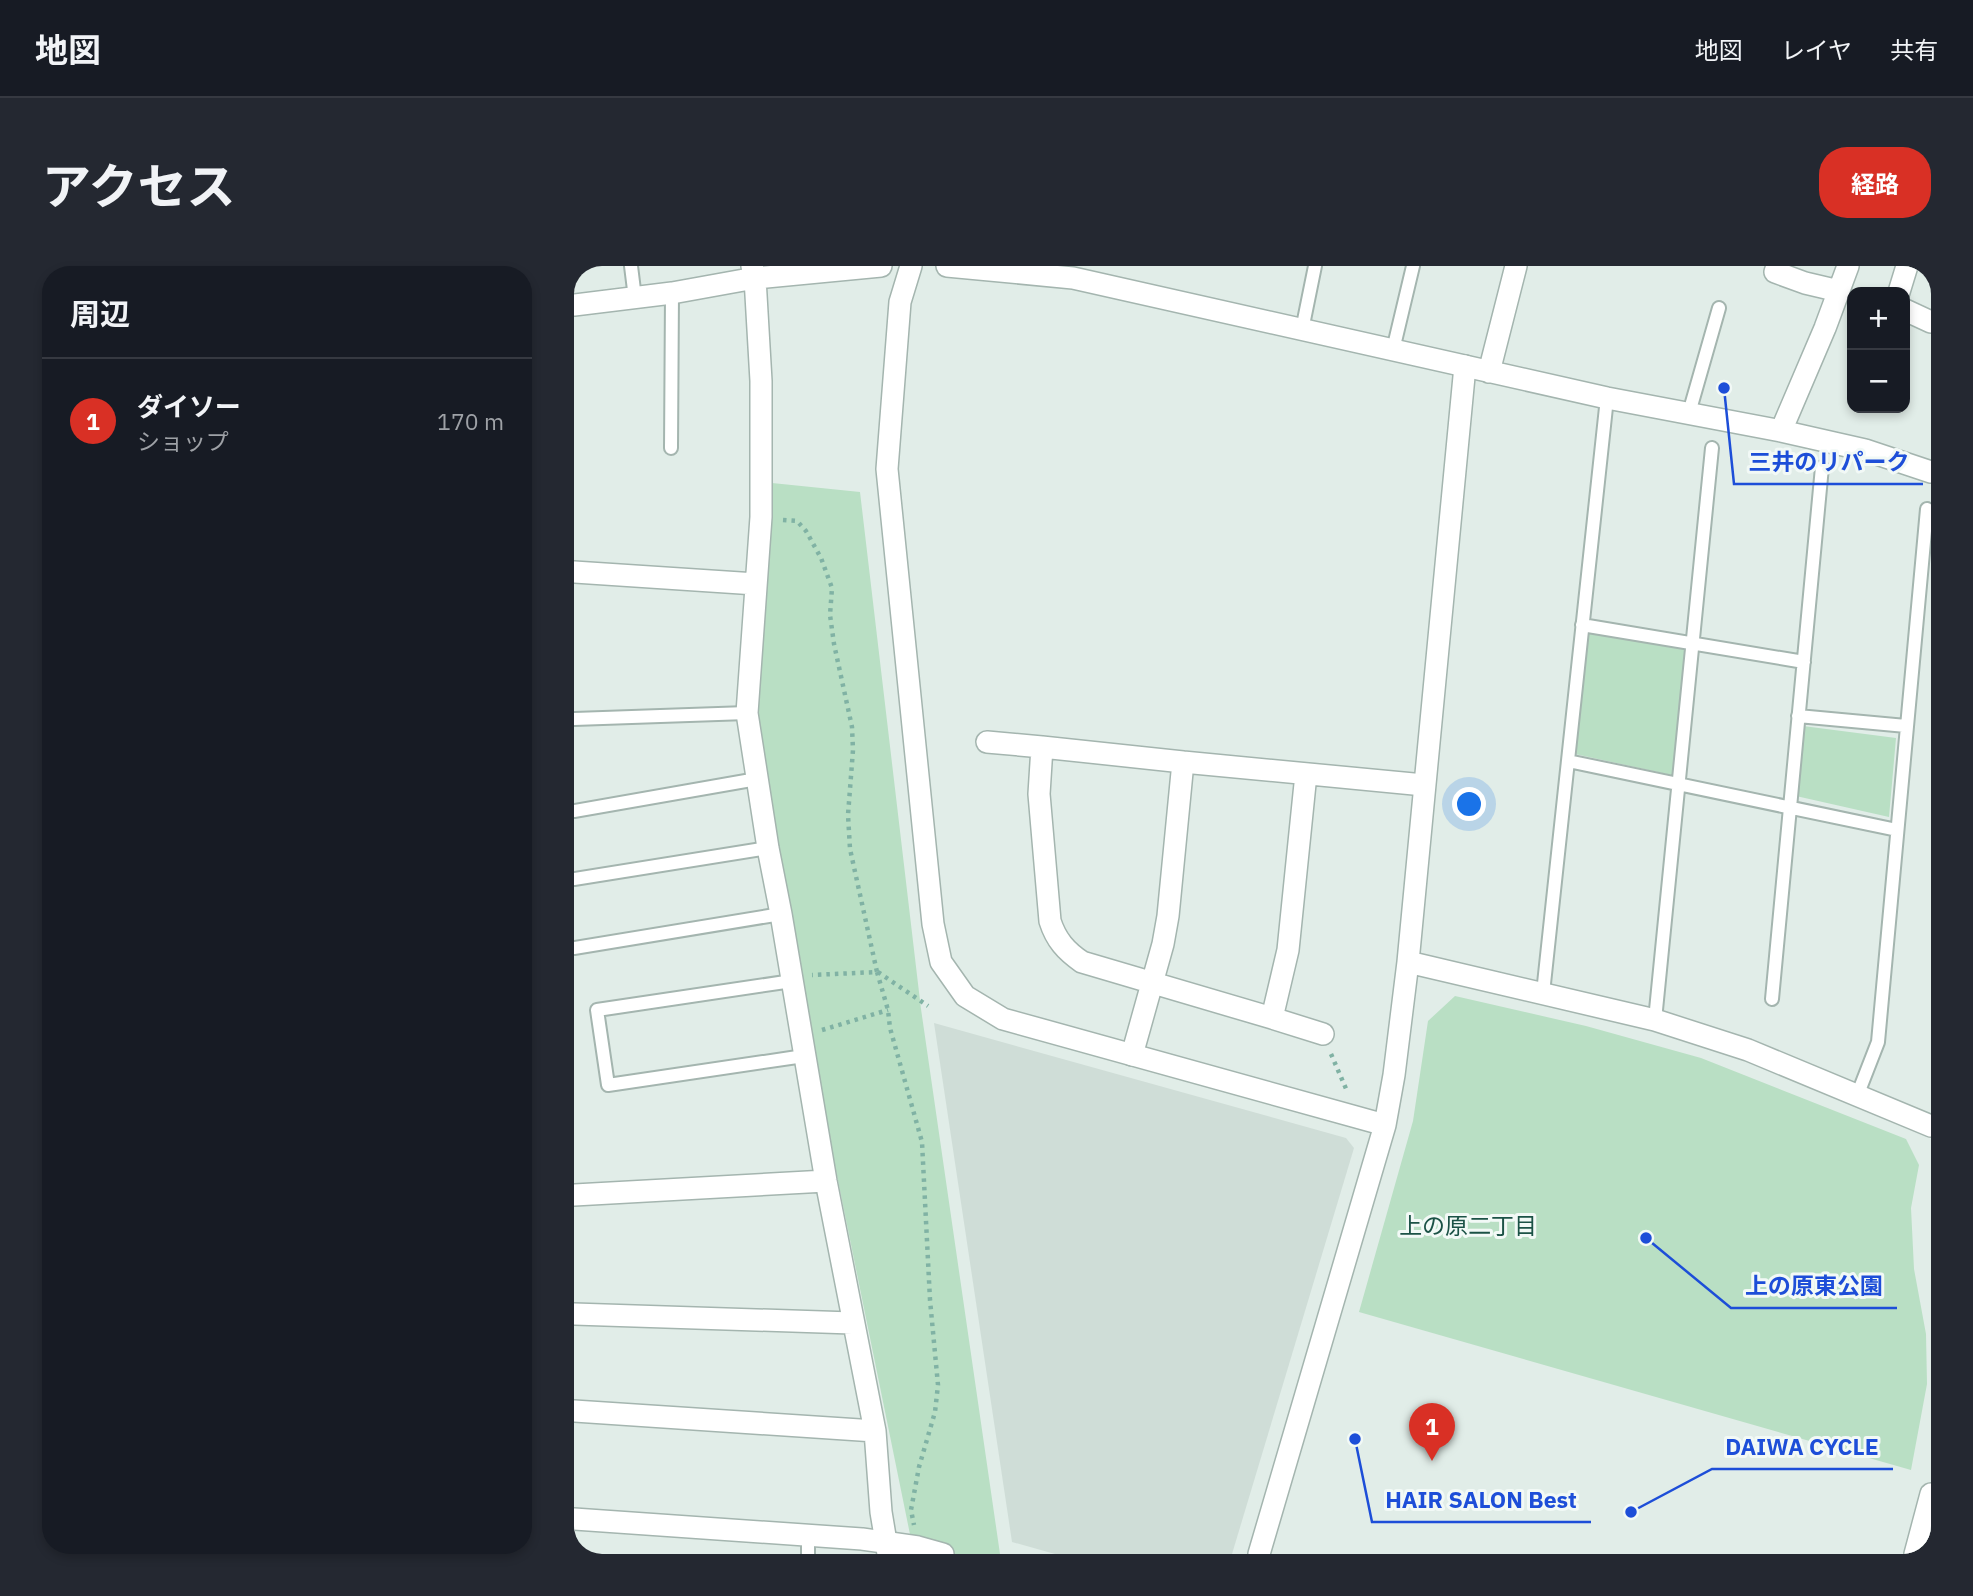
<!DOCTYPE html>
<html lang="ja">
<head>
<meta charset="utf-8">
<style>
  :root { --surface:#171b24; --page:#242831; --text:#f1f3f6; --muted:#9ea1a6; --line:#363941; --accent:#d93025 }
  body { margin:0; font-family:"IBM Plex Sans","Noto Sans JP",sans-serif; background:var(--page); color:var(--text) }
  .controls { position:absolute; right:21px; top:21px; display:grid; overflow:hidden; border-radius:14px; box-shadow:0 4px 10px #0003 }
  .controls button { width:63px; height:63px; display:grid; place-items:center; padding:0; border:0; border-bottom:2px solid var(--line); background:var(--surface); color:var(--text); font:35px sans-serif }
  .you { position:absolute; left:896px; top:539px; width:24px; height:24px; margin:-18px; border:5px solid #fff; border-radius:50%; background:#1a73e8; box-shadow:0 0 0 10px #1a73e833 }
  .badge { display:grid; place-items:center; width:46px; height:46px; border-radius:50%; background:var(--accent); color:#fff; font-size:23px; font-weight:700 }
  .pin { position:absolute; translate:-50% -58px; filter:drop-shadow(0 2px 4px #0008) }
  .pin::after { content:''; position:absolute; top:37px; width:24px; height:21px; background:inherit; clip-path:polygon(0 0,100% 0,50% 100%) }
  .list { margin:0; padding:0; list-style:none }
  h2 { display:flex; justify-content:space-between; align-items:center; height:91px; margin:0; padding:0 28px; font-size:30px }
  h2 small { font-size:23px; font-weight:400; color:var(--muted) }
  .list li { display:grid; grid-template-columns:46px 1fr auto; gap:21px; align-items:center; box-sizing:border-box; height:126px; padding:0 28px; border-top:2px solid var(--line) }
  .list b { display:block; font-size:26px; white-space:nowrap }
  .list p { margin:0; font-size:23px; white-space:nowrap; color:var(--muted) }
  .list em { font-size:23px; font-style:normal; color:var(--muted) }
  .map { position:relative; flex:none; width:1357px; height:1288px; overflow:hidden; border-radius:28px }
  header { display:flex; align-items:center; gap:42px; box-sizing:border-box; height:98px; padding:0 35px; background:var(--surface); border-bottom:2px solid var(--line) }
  header strong { font-size:33px }
  nav { display:flex; gap:38px; margin-inline-start:auto; font-size:24px }
  .intro { display:flex; align-items:center; justify-content:space-between; box-sizing:border-box; height:168px; padding:0 42px }
  h1 { margin:0; font-size:49px }
  .button { padding:18px 32px; border-radius:28px; background:var(--accent); color:#fff; font-size:24px; font-weight:700 }
  main { display:flex; gap:42px; padding:0 42px }
  aside { flex:1; background:var(--surface); border-radius:28px; box-shadow:0 4px 10px #0003 }
  .map>svg:first-child { display:block }
  .built { fill:#cfddd7 }
  .green { fill:#b9dfc4 }
  .lines { fill:none; stroke-linecap:round; stroke-linejoin:round }
  .service-casing { stroke:#a4b5af; stroke-width:16 }
  .minor-casing { stroke:#a4b5af; stroke-width:24 }
  .tertiary-casing { stroke:#a4b5af; stroke-width:24 }
  .path { stroke:#80b2a4; stroke-width:4.5; stroke-dasharray:3.5 5; stroke-linecap:butt }
  .service { stroke:#fff; stroke-width:12 }
  .minor { stroke:#fff; stroke-width:21 }
  .tertiary { stroke:#fff; stroke-width:21 }
  .labels { text-anchor:middle; stroke-width:6; stroke-linejoin:round; paint-order:stroke }
  .neighbourhood-label { font-size:23px; fill:#1b5246; stroke:#f2f9f6 }
  .leader { fill:none; stroke:#1d4ed8; stroke-width:2.5 }
  .callout-dot { fill:#1d4ed8; stroke:#f2f9f6; stroke-width:2.5 }
  .callout-label { font-size:23px; text-anchor:middle; font-weight:bold; fill:#1d4ed8; stroke:#f2f9f6; stroke-width:6; stroke-linejoin:round; paint-order:stroke }
</style>
</head>
<body>
<header>
<strong>地図</strong>
<nav><a>地図</a><a>レイヤ</a><a>共有</a></nav>
</header>
<div class="intro"><h1>アクセス</h1><a class="button">経路</a></div>
<main>
<aside>
<h2>周辺<small></small></h2>
<ul class="list">
<li><span class="badge">1</span><div><b>ダイソー</b><p>ショップ</p></div><em>170 m</em></li>
</ul>
</aside>
<div class="map">
<svg width="1357" height="1288" viewBox="0 0 1357 1288">
  <rect width="100%" height="100%" fill="#e1ede8"/>
  <path class="built" d="M 360,757 L 772,872 L 780,882 L 658,1288 L 481,1288 L 438,1276 Z"/>
  <path class="green" d="M 198,217 L 286,226 L 347,743 L 426,1288 L 340,1288 L 224,718 L 182,448 Z
    M 1014,366 L 1116,380 L 1102,510 L 1001,488 Z
    M 1229,460 L 1322,472 L 1315,551 L 1222,530 Z
    M 881,730 L 1012,760 L 1127,792 L 1332,873 L 1345,899 L 1337,942 L 1340,1003 L 1352,1068 L 1353,1118 L 1337,1204 L 785,1046 L 839,855 L 854,755 Z"/>
  <g class="lines">
    <g class="service-casing">
      <path id="service" d="M 57,0 L 61,32
        M 728,64 L 741,0
        M 819,84 L 839,0
        M 1115,147 L 1145,42
        M 97,182 L 98,27
        M 1008,359 L 1230,396
        M 1224,450 L 1332,460
        M 0,453 L 173,447
        M 994,495 L 1323,564
        M 0,545 L 183,513
        M 0,613 L 194,582
        M 0,682 L 207,648
        M 218,715 L 23,744 L 34,819 L 230,790
        M 969,727 L 1033,132
        M 1198,733 L 1248,201
        M 1081,754 L 1138,182
        M 1283,830 L 1304,776 L 1353,243
        M 234,1288 L 234,1269"/>
    </g>
    <g class="minor-casing">
      <path id="minor" d="M 178,0 L 181,12 L 187,115 L 187,251 L 173,447 L 194,582 L 207,648 L 252,915 L 301,1165 L 307,1246 L 314,1288
        M 373,0 L 499,12 L 1033,132 L 1207,165 L 1291,184 L 1357,206
        M 1203,0 L 1201,6 L 1231,17 L 1265,25
        M 1325,26 L 1333,0
        M 0,39 L 98,27 L 181,12 L 307,0
        M 1331,44 L 1357,56
        M 915,106 L 942,0
        M 1207,165 L 1251,62 L 1274,0
        M 0,306 L 182,318
        M 413,476 L 468,481
        M 609,496 L 468,481 L 465,528 L 476,655 C 482,674 492,685 508,696 L 698,752 L 714,684 L 732,508
        M 698,752 L 749,768
        M 558,789 L 589,678 L 594,650 L 609,496 L 850,519
        M 0,929 L 252,915
        M 0,1048 L 278,1057
        M 0,1145 L 301,1165"/>
    </g>
    <g class="tertiary-casing">
      <path id="tertiary" d="M 337,0 L 326,36 L 313,203 L 359,658 L 367,696 L 391,730 L 429,753 L 811,859
        M 834,696 L 1081,754 L 1174,784 L 1357,860
        M 0,1253 L 288,1273 L 344,1281 L 369,1288
        M 685,1288 L 811,859 L 820,809 L 834,696 L 891,100
        M 1341,1288 L 1357,1228"/>
    </g>
    <path class="path" d="M 209,254 L 223,255 L 232,265 L 247,292 L 258,322 L 256,349 L 260,378 L 278,461 L 279,484 L 274,549 L 276,583 L 303,706 L 238,709
      M 303,706 L 314,744 L 316,762 L 348,876 L 356,1034 L 364,1119 L 361,1146 L 345,1201 L 337,1244 L 340,1259
      M 304,706 L 354,740
      M 248,764 L 314,744
      M 757,788 L 773,825"/>
    <use href="#service" class="service"/>
    <use href="#minor" class="minor"/>
    <use href="#tertiary" class="tertiary"/>
  </g>
  <g class="labels">
    <g class="neighbourhood-label">
      <text x="894" y="968">上の原二丁目</text>
    </g>
  </g>
  <path class="leader" d="M1150 122L1160 218H1349M1072 972L1157 1042H1323M1057 1246L1138 1203H1319M781 1173L798 1256H1017"/>
  <g class="callout-dot">
    <circle cx="1150" cy="122" r="7"/>
    <circle cx="1072" cy="972" r="7"/>
    <circle cx="1057" cy="1246" r="7"/>
    <circle cx="781" cy="1173" r="7"/>
  </g>
  <g class="callout-label">
    <text x="1255" y="204">三井のリパーク</text>
    <text x="1240" y="1028">上の原東公園</text>
    <text x="1228" y="1189">DAIWA CYCLE</text>
    <text x="907" y="1242">HAIR SALON Best</text>
  </g>
</svg>
<div class="controls">
<button>+</button>
<button>−</button>
</div>
<div class="you"></div>
<div class="pin badge" style="left:858px;top:1195px">1</div>
</div>
</main>
</body>
</html>
